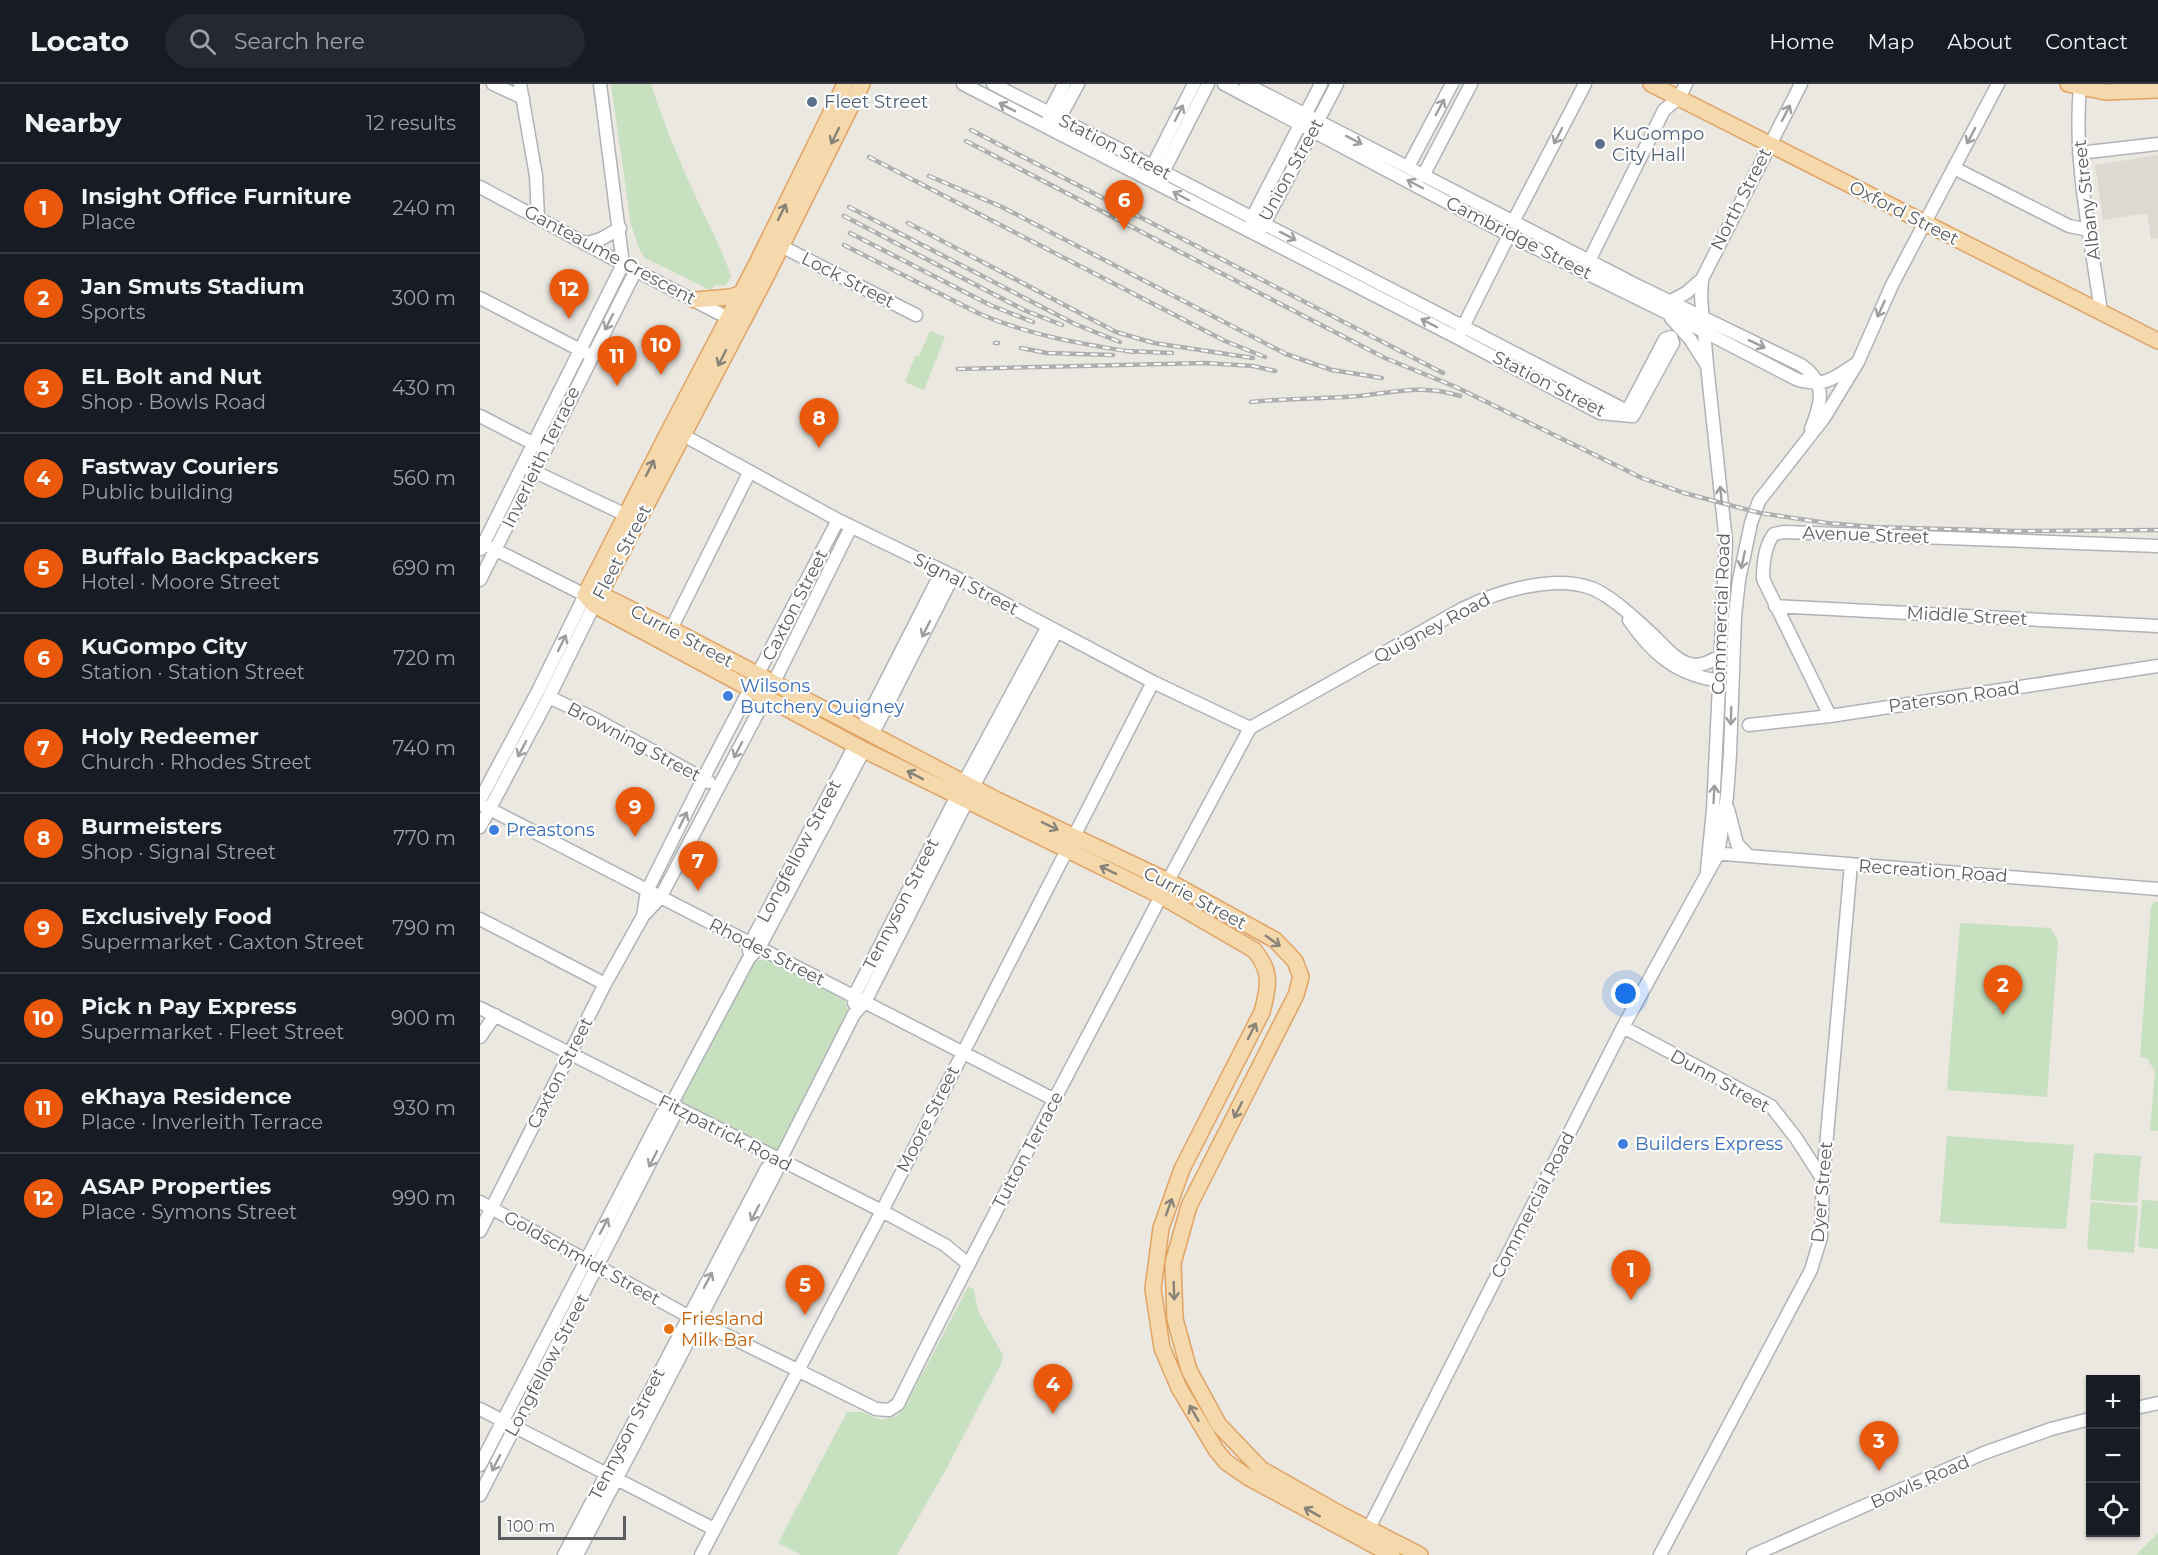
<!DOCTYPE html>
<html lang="en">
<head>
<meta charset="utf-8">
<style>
  :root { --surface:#171b24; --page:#242831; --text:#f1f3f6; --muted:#9ea1a6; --line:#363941; --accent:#ea580c }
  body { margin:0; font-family:Montserrat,sans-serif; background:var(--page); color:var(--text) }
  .controls { position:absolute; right:18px; bottom:18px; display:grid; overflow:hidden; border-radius:0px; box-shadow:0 2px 4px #0004 }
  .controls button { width:54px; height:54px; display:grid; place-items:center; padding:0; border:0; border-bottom:2px solid var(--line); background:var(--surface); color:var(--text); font:30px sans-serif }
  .scale { position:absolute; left:18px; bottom:15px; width:128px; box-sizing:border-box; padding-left:6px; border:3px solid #5a5e61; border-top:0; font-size:16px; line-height:21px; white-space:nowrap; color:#5a5e61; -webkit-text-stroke:4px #fff; paint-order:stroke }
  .you { position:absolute; left:1146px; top:910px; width:21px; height:21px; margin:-15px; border:4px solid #fff; border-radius:50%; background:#1a73e8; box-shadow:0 0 0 9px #1a73e833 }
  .badge { display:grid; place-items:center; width:39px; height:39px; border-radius:50%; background:var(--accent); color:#fff; font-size:20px; font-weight:700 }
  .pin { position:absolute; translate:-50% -50px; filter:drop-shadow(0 2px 3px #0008) }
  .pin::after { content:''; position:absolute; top:32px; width:21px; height:18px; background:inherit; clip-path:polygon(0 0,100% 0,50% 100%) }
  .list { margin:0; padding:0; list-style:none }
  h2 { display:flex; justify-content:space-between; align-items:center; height:78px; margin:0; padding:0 24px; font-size:26px }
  h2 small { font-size:20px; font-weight:400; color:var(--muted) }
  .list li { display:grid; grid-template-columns:39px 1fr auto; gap:18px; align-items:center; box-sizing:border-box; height:90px; padding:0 24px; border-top:2px solid var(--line) }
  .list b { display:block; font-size:22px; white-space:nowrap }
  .list p { margin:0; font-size:20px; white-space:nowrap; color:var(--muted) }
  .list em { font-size:20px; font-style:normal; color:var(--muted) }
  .icon { flex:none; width:33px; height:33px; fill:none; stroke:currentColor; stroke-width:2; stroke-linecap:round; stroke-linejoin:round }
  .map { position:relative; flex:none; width:1678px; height:1471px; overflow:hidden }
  header { display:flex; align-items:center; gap:36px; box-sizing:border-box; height:84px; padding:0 30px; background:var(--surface); border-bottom:2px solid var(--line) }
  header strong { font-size:28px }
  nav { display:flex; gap:33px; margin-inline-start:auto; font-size:21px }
  .search { width:420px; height:54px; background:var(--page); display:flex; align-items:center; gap:15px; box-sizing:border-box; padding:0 21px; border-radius:33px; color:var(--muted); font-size:22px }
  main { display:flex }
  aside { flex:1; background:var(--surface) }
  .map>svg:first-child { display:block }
  .education { fill:#ded8d3 }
  .green { fill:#c7e0c0 }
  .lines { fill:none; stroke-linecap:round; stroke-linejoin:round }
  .minor-casing { stroke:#afb3b6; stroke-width:15 }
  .major-casing { stroke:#e1a364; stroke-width:18 }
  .minor { stroke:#fff; stroke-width:12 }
  .major { stroke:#f5d9ac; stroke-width:15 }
  .rail-casing { stroke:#aeafaf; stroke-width:4.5 }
  .rail { stroke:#fff; stroke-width:2; stroke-dasharray:7; stroke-linecap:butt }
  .oneway { stroke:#9c9ea0 }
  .oneway2 { stroke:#888378 }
  .service-dot { fill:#5c6f8a; stroke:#fff; stroke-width:2 }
  .shop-dot { fill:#3f7fe0; stroke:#fff; stroke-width:2 }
  .food-dot { fill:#e8710a; stroke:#fff; stroke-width:2 }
  .labels { text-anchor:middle; stroke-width:4.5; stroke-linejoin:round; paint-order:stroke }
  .service-label { font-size:18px; fill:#4e5e75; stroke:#fff; text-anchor:start }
  .street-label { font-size:18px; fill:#5a5e61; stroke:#fff }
  .shop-label { font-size:18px; fill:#366cbe; stroke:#fff; text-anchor:start }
  .food-label { font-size:18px; fill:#c56008; stroke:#fff; text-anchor:start }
</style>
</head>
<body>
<header>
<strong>Locato</strong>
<div class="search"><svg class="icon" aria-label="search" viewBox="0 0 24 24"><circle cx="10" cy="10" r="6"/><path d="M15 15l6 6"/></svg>Search here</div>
<nav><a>Home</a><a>Map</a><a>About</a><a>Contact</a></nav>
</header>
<main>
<aside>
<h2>Nearby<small>12 results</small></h2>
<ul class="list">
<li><span class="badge">1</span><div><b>Insight Office Furniture</b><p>Place</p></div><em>240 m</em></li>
<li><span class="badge">2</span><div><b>Jan Smuts Stadium</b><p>Sports</p></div><em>300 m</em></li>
<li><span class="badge">3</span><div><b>EL Bolt and Nut</b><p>Shop · Bowls Road</p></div><em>430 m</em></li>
<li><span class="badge">4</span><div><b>Fastway Couriers</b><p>Public building</p></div><em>560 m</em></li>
<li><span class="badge">5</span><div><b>Buffalo Backpackers</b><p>Hotel · Moore Street</p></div><em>690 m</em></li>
<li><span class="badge">6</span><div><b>KuGompo City</b><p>Station · Station Street</p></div><em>720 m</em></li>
<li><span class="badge">7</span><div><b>Holy Redeemer</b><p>Church · Rhodes Street</p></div><em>740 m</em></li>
<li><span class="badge">8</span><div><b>Burmeisters</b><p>Shop · Signal Street</p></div><em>770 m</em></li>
<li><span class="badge">9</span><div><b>Exclusively Food</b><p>Supermarket · Caxton Street</p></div><em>790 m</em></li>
<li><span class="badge">10</span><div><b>Pick n Pay Express</b><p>Supermarket · Fleet Street</p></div><em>900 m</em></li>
<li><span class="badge">11</span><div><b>eKhaya Residence</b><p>Place · Inverleith Terrace</p></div><em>930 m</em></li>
<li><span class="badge">12</span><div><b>ASAP Properties</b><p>Place · Symons Street</p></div><em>990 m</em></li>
</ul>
</aside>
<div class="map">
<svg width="1678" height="1471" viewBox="0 0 1678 1471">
  <rect width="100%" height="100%" fill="#ebe7e1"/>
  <path class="education" d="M 1678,71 L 1678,154 L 1671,155 L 1667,129 L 1623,136 L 1615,81 Z"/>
  <path class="green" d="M 131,0 L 171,0 C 184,41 201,81 219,120 C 230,144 243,167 251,192 L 246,202 L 235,201 L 230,206 L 165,174 L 160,167 L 151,141 Z
    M 450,247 L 465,253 L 444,306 L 425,298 L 435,272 L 439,272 Z
    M 1675,818 L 1678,818 L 1678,1047 L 1670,1046 L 1675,988 L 1667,974 L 1660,973 L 1671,823 Z
    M 1480,839 L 1571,844 L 1578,857 L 1567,1013 L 1467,1006 Z
    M 287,874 L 365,916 L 369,930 L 301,1064 L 292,1067 L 201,1020 L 200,1014 L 269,879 Z
    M 1467,1052 L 1594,1061 L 1586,1145 L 1460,1139 Z
    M 1614,1069 L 1661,1072 L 1657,1119 L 1610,1116 Z
    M 1662,1116 L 1678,1117 L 1678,1165 L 1658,1163 Z
    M 1611,1118 L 1658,1122 L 1654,1169 L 1607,1165 Z
    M 488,1203 L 493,1204 L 499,1229 L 523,1271 L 521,1280 L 464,1389 L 417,1471 L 321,1471 L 298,1459 L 367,1328 L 382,1328 L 401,1336 L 417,1332 L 427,1319 Z
    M 1678,1449 L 1678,1471 L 1656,1471 Z"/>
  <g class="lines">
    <g class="minor-casing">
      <path id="minor" d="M 13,0 L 43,14
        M 40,0 L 56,92 L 58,134
        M 120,0 L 143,180
        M 483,0 L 978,254 L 1120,329 L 1153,332 L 1193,259 L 1191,253 L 1185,255 L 1150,322 L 1148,325 L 1143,325 L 513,0
        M 744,0 L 1029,151 L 1206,238 L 1318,296 C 1344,303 1353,295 1374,281
        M 766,0 L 1158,202 L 1321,281 C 1348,299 1341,320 1331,345
        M 1600,3 C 1593,78 1611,154 1621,228
        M 569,36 L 569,29 L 584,0
        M 574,39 L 579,35 L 598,0
        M 1599,69 L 1678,60
        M 928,83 L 972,0
        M 1474,84 L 1589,142 L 1609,146
        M 672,90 L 672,83 L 714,0
        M 943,92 L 991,0
        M 677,93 L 683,88 L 728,0
        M 0,103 L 143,180 L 256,238
        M 1033,138 L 1105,0
        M 772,140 L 772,134 L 841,0
        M 778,145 L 784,140 L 857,0
        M 105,160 L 121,155 L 140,144
        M 301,162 L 436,231
        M 1109,177 L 1184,26 L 1199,14 L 1206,0
        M 0,214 L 106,269
        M 1189,218 L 1206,209 L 1222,195
        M 1191,234 L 1210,255 L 1226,280
        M 980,249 L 1029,151
        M 0,332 L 58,362
        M 203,351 L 358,436 L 473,492 L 673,598 L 770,644
        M 47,384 L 146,431
        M 0,458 L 105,511 L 58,607 L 0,716
        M 1,465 L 143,180
        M 0,496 L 156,186
        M 1295,522 L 1678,542
        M 1149,536 C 1173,571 1197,591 1240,597
        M 191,545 L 269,389
        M 69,613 L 115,635 L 229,698
        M 1350,632 L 1283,495 C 1283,481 1284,462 1294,450 L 1304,448 L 1678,462
        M 1269,641 L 1350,632 L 1678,582
        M 770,644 L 982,525 C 1016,508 1073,490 1111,504 C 1131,511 1161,540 1177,555 C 1186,564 1197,577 1210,580 C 1221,583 1231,577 1240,572
        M 381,646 L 462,487
        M 392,651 L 473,492
        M 484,698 L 568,542
        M 493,703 L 577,547
        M 0,720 L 575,1016
        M 1248,725 L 1257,760 L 1268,771
        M 0,743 L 69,613 L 114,521
        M 1232,769 L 1678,805
        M 1227,786 L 1233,726 L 1246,458 L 1227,281 L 1221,213 L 1222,195 L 1321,0
        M 688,797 L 770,644
        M 163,832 L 167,807 L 223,695 L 358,436
        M 0,835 L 125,900
        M 269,867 L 270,860 L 375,661
        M 374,919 L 374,912 L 477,712
        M 0,924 L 402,1127 L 465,1161 L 487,1179
        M 1143,943 L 1291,1022 L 1316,1054 L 1343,1096
        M 0,953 L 15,931
        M 0,1118 L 208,1232 L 396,1325 L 409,1326 L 418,1320 C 502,1149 593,982 681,812
        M 0,1147 L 125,900 L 163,832 L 180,814 L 293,600 L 371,443
        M 1656,1324 L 1678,1319
        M 0,1325 L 234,1445
        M 0,1381 L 182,1030 L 191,1021 L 269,874 L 279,864 L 384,666
        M 0,1411 L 193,1034 L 191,1021
        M 885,1452 L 1143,943 L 1238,770 L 1247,712 L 1250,670 L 1255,532 L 1259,496 L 1271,439 L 1279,417 L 1344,334 L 1378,278 L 1412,201 L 1518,0
        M 84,1471 L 287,1084 L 300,1076
        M 97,1471 L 296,1088 L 300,1076 L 374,930 L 385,918 L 487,717
        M 221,1471 L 402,1127 L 673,598
        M 1180,1471 L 1331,1186 L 1341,1153 L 1343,1096 L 1371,780
        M 1273,1471 L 1504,1369 L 1571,1345 L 1610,1335"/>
    </g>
    <g class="major-casing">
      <path id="major" d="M 1171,0 L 1678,257
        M 1588,0 L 1625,8 L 1678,6
        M 215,216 L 250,213 L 260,210
        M 105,511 L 120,510 L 191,545 L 517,716 L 688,797 L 795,856 L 815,877 L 821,893 L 816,911 L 709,1122 L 693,1179 L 695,1235 L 709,1286 L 739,1341 L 781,1385 L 862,1431 L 940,1471
        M 105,511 L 114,521 L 384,666 L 681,812 L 774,866 C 792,887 789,902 782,928 L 702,1085 L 681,1144 L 673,1205 L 682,1264 L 699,1304 L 736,1366 L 746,1378 L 769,1394 L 912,1471
        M 105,511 L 191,343 L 276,181 L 365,0
        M 115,519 L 285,195 L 382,0"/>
    </g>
    <use href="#minor" class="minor"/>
    <use href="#major" class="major"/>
    <g class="rail-casing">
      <path id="rail" d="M 491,46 L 963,289
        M 486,57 L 905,274 L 976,303 L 1162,394 L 1204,409 L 1280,429 L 1347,439 L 1394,443 L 1538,447 L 1678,446
        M 389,73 L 745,257 L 785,273
        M 449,92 L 522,123 L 806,270 L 852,286 L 902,294
        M 369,123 L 595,240 L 640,258
        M 364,132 L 544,226 L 582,241
        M 428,139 L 636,248 L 674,259 L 773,274
        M 370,149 L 510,221 L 553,238
        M 364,161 L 500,230 C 549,251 601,260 653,268
        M 515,259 L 518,259
        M 541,264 L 567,269 L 633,271
        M 645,267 L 692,269
        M 478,285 L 725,279 L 773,282 L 795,287
        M 771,318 C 807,314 843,315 879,312 C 915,308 944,300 980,312"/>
    </g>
    <use href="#rail" class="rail"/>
  </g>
  <defs><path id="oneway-shaft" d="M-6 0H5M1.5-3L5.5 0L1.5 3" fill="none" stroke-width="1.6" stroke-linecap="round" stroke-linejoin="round" transform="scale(1.5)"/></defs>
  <g class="oneway">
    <use href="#oneway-shaft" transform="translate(527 23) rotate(-153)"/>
    <use href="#oneway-shaft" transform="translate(960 23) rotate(-62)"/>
    <use href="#oneway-shaft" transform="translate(699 29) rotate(-63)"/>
    <use href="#oneway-shaft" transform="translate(1306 29) rotate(-63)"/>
    <use href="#oneway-shaft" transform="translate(1078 52) rotate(118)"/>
    <use href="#oneway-shaft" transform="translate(1491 52) rotate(118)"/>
    <use href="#oneway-shaft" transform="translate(874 56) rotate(27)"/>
    <use href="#oneway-shaft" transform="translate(935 100) rotate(-152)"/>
    <use href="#oneway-shaft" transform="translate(701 112) rotate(-152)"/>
    <use href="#oneway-shaft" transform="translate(808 152) rotate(27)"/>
    <use href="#oneway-shaft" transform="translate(1401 225) rotate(114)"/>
    <use href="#oneway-shaft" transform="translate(129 238) rotate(117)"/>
    <use href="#oneway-shaft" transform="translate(949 239) rotate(-153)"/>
    <use href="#oneway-shaft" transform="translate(1277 260) rotate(25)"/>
    <use href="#oneway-shaft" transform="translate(1241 411) rotate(-96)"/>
    <use href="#oneway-shaft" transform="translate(1263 476) rotate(102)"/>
    <use href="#oneway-shaft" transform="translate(446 545) rotate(117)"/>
    <use href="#oneway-shaft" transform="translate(82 559) rotate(-64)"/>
    <use href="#oneway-shaft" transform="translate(1251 632) rotate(92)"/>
    <use href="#oneway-shaft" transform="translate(42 665) rotate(118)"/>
    <use href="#oneway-shaft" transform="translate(258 666) rotate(118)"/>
    <use href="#oneway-shaft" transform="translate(1234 710) rotate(-87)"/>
    <use href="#oneway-shaft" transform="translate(203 736) rotate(-64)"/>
    <use href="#oneway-shaft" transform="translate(173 1075) rotate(117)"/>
    <use href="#oneway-shaft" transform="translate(275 1129) rotate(117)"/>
    <use href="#oneway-shaft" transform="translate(124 1142) rotate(-62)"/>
    <use href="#oneway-shaft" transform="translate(228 1196) rotate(-62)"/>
    <use href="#oneway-shaft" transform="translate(16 1379) rotate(117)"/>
  </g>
  <g class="oneway2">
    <use href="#oneway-shaft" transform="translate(355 52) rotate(116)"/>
    <use href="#oneway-shaft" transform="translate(302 128) rotate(-64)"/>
    <use href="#oneway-shaft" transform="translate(242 274) rotate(117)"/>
    <use href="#oneway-shaft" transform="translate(170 384) rotate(-63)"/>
    <use href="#oneway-shaft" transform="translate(435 691) rotate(-153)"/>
    <use href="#oneway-shaft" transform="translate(570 742) rotate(26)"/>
    <use href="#oneway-shaft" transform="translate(628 786) rotate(-154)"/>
    <use href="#oneway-shaft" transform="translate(793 857) rotate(36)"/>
    <use href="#oneway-shaft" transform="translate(772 947) rotate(-63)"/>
    <use href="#oneway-shaft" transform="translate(758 1026) rotate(117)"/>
    <use href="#oneway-shaft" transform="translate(689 1123) rotate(-70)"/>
    <use href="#oneway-shaft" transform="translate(694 1207) rotate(88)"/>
    <use href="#oneway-shaft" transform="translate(714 1329) rotate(-120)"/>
    <use href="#oneway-shaft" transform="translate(832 1428) rotate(-151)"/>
  </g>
  <g class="service-dot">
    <circle cx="332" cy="18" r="6"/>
    <circle cx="1120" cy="60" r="6"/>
  </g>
  <g class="shop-dot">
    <circle cx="248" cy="612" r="6"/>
    <circle cx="14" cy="746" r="6"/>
    <circle cx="1143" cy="1060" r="6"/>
  </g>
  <circle class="food-dot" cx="189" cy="1245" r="6"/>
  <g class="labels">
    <g class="service-label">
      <text x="344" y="24">Fleet Street</text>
      <text x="1132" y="56">KuGompo<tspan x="1132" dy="21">City Hall</tspan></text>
    </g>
    <g class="street-label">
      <text transform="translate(635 63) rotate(27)" y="6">Station Street</text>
      <text transform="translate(811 86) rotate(-61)" y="6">Union Street</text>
      <text transform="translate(1261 115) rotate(-63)" y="6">North Street</text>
      <text transform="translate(1607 116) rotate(-97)" y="6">Albany Street</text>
      <text transform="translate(1424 129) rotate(27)" y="6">Oxford Street</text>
      <text transform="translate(1039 154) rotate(27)" y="6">Cambridge Street</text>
      <text transform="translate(130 171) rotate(28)" y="6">Ganteaume Crescent</text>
      <text transform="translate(368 196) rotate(27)" y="6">Lock Street</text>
      <text transform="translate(1069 300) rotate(27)" y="6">Station Street</text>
      <text transform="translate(61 373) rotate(-64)" y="6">Inverleith Terrace</text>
      <text transform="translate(1386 451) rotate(2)" y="6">Avenue Street</text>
      <text transform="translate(142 468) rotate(-62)" y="6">Fleet Street</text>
      <text transform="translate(486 500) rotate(27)" y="6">Signal Street</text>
      <text transform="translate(315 521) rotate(-63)" y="6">Caxton Street</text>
      <text transform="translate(1241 530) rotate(-88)" y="6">Commercial Road</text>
      <text transform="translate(1487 532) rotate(3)" y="6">Middle Street</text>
      <text transform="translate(952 544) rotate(-28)" y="6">Quigney Road</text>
      <text transform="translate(202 552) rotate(28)" y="6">Currie Street</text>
      <text transform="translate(1474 613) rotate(-8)" y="6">Paterson Road</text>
      <text transform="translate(154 658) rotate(28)" y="6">Browning Street</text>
      <text transform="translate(319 767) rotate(-62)" y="6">Longfellow Street</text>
      <text transform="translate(1453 787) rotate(4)" y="6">Recreation Road</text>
      <text transform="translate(715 814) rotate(28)" y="6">Currie Street</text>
      <text transform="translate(421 820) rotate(-63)" y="6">Tennyson Street</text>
      <text transform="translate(287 868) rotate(27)" y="6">Rhodes Street</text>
      <text transform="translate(80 989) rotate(-63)" y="6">Caxton Street</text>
      <text transform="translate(1240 997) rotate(29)" y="6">Dunn Street</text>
      <text transform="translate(448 1035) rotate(-63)" y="6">Moore Street</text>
      <text transform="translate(245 1049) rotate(27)" y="6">Fitzpatrick Road</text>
      <text transform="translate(548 1066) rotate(-62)" y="6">Tutton Terrace</text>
      <text transform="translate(1342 1108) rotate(-85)" y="6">Dyer Street</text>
      <text transform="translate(1053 1121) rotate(-63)" y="6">Commercial Road</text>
      <text transform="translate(102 1174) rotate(29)" y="6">Goldschmidt Street</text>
      <text transform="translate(67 1281) rotate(-62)" y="6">Longfellow Street</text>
      <text transform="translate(147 1350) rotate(-63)" y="6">Tennyson Street</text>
      <text transform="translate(1440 1398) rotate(-24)" y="6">Bowls Road</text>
    </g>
    <g class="shop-label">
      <text x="260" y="608">Wilsons<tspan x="260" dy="21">Butchery Quigney</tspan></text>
      <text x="26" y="752">Preastons</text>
      <text x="1155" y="1066">Builders Express</text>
    </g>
    <g class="food-label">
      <text x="201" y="1241">Friesland<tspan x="201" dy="21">Milk Bar</tspan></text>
    </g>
  </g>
</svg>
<div class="controls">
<button>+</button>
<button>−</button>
<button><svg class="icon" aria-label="locate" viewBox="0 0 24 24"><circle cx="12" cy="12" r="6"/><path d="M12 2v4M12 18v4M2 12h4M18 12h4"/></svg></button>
</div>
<div class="scale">100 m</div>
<div class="you"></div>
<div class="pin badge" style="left:1151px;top:1216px">1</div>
<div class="pin badge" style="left:1523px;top:931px">2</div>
<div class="pin badge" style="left:1399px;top:1387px">3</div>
<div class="pin badge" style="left:573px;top:1330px">4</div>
<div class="pin badge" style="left:325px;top:1231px">5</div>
<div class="pin badge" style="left:644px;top:146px">6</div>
<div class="pin badge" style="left:218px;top:807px">7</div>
<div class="pin badge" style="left:339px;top:364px">8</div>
<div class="pin badge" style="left:155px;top:753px">9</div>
<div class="pin badge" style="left:181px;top:291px">10</div>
<div class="pin badge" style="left:137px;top:302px">11</div>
<div class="pin badge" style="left:89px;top:235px">12</div>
</div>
</main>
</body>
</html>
